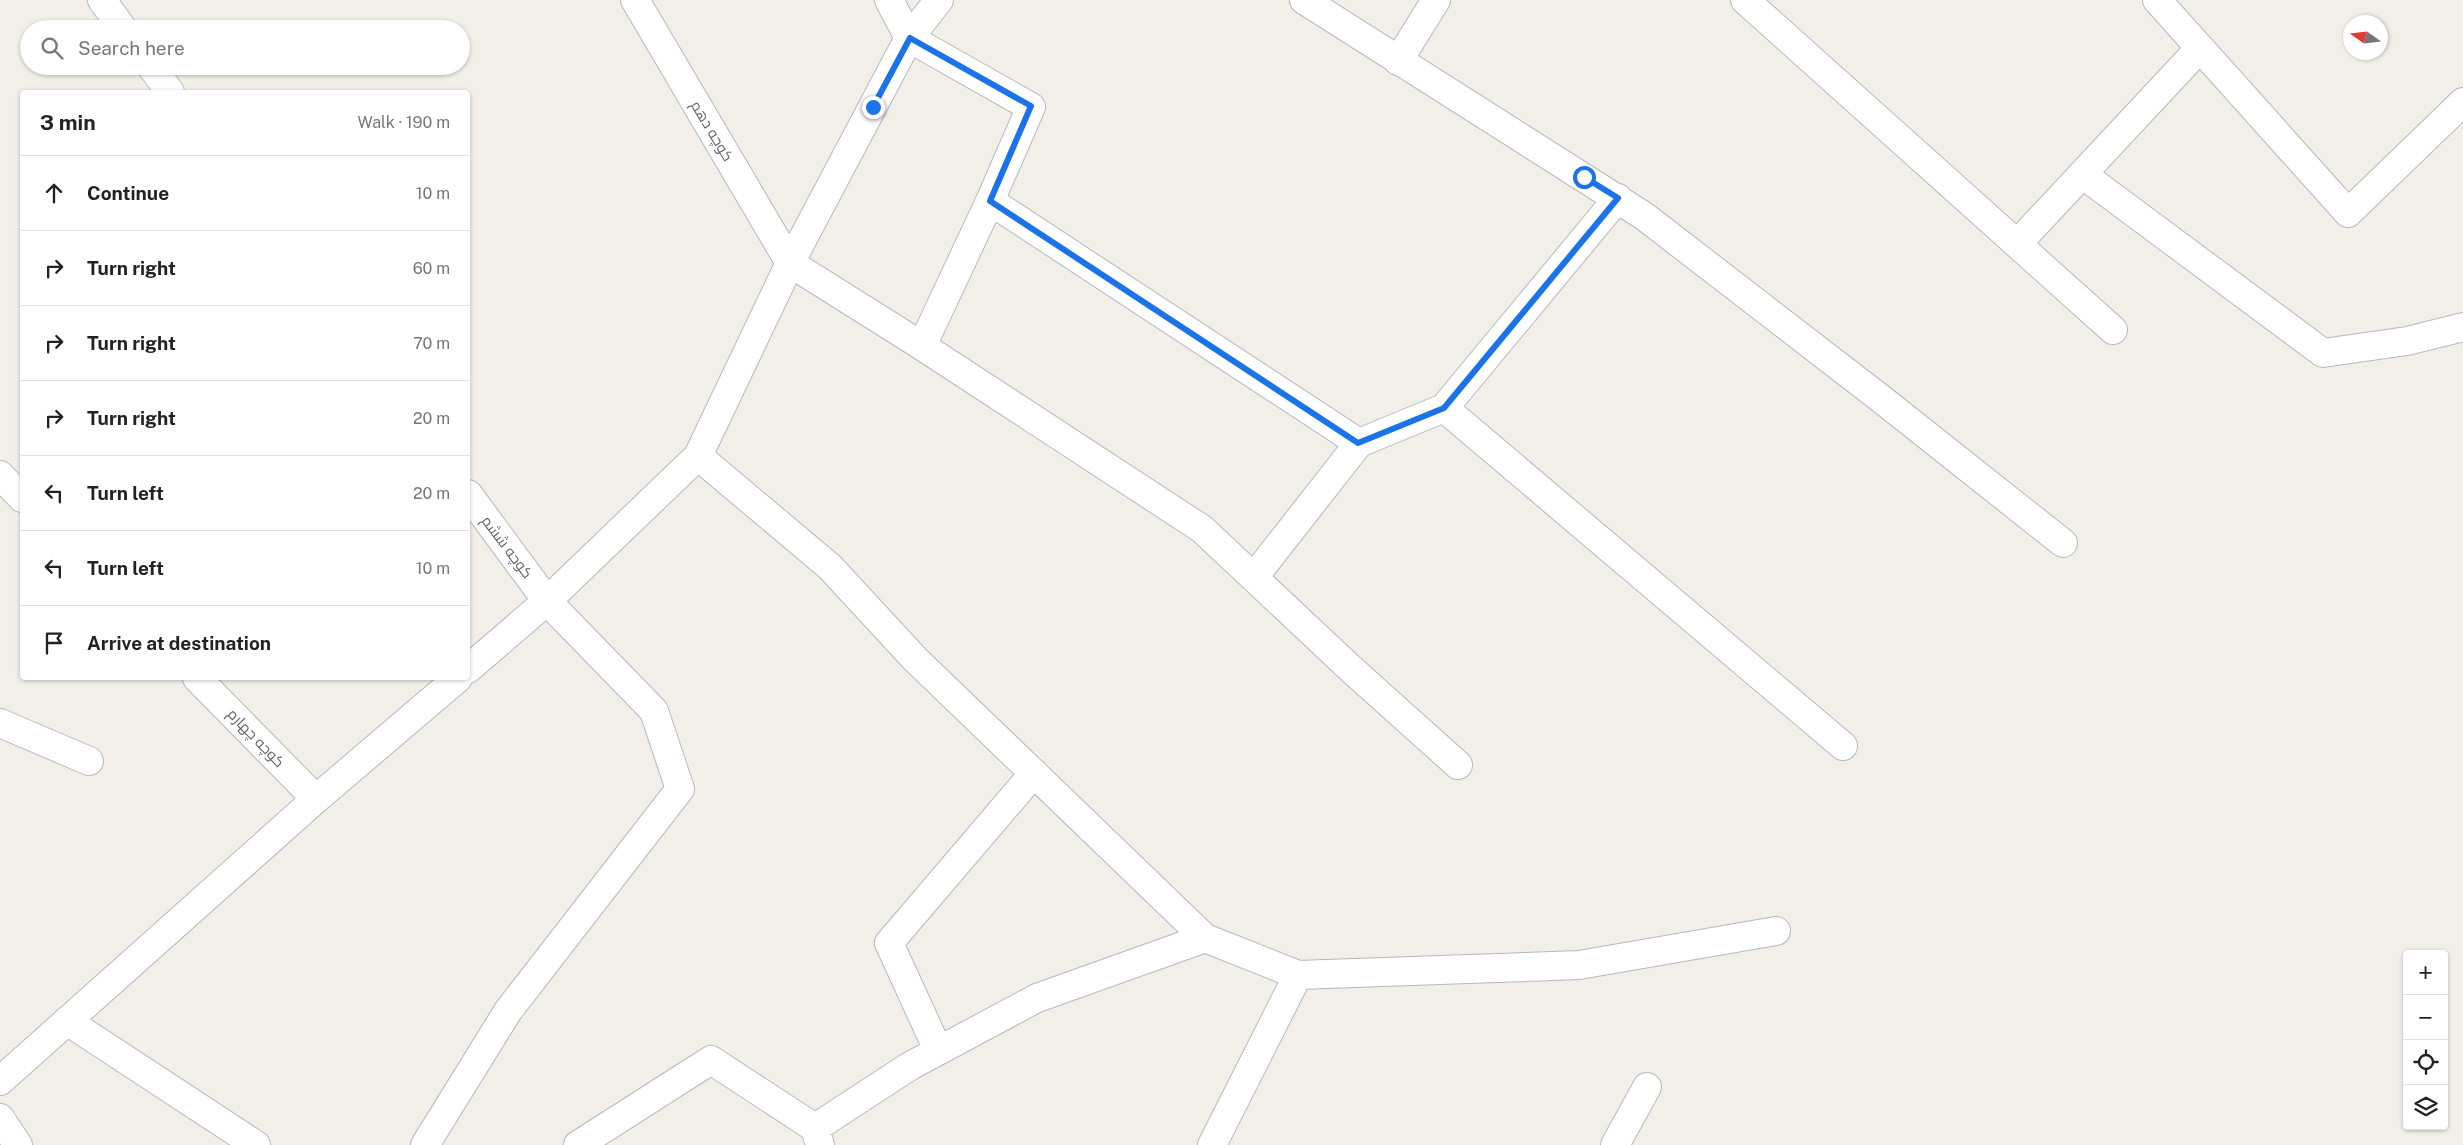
<!DOCTYPE html>
<html lang="en">
<head>
<meta charset="utf-8">
<style>
  :root { --surface:#fff; --page:#f6f6f6; --text:#222; --muted:#767676; --line:#e0e0e0 }
  body { margin:0; font-family:"Public Sans",Cairo,sans-serif; background:var(--page); color:var(--text) }
  .controls { position:absolute; right:15px; bottom:15px; display:grid; overflow:hidden; border-radius:5px; box-shadow:0 1px 4px #0004 }
  .controls button { width:45px; height:45px; display:grid; place-items:center; padding:0; border:0; border-bottom:1px solid var(--line); background:var(--surface); color:var(--text); font:25px sans-serif }
  .compass { position:absolute; left:2343px; top:15px; width:45px; height:45px; border-radius:50%; background:var(--surface); box-shadow:0 1px 4px #0004; rotate:284deg }
  .stop { position:absolute; width:15px; height:15px; margin:-11px; border:4px solid #1a73e8; border-radius:50%; background:#fff }
  .stop.end { background:#1a73e8; border-color:#fff; box-shadow:0 1px 5px #0008 }
  .list { margin:0; padding:0; list-style:none }
  h2 { display:flex; justify-content:space-between; align-items:center; height:65px; margin:0; padding:0 20px; font-size:21px }
  h2 small { font-size:16px; font-weight:400; color:var(--muted) }
  .list li { display:grid; grid-template-columns:32px 1fr auto; gap:15px; align-items:center; box-sizing:border-box; height:75px; padding:0 20px; border-top:1px solid var(--line) }
  .list b { display:block; font-size:19px; white-space:nowrap }
  .list em { font-size:16px; font-style:normal; color:var(--muted) }
  .icon { flex:none; width:28px; height:28px; fill:none; stroke:currentColor; stroke-width:2; stroke-linecap:round; stroke-linejoin:round }
  .map { position:relative; flex:none; width:2463px; height:1145px; overflow:hidden }
  .search { position:absolute; background:var(--surface); box-shadow:0 1px 4px #0004; left:20px; top:20px; width:450px; height:55px; display:flex; align-items:center; gap:12px; box-sizing:border-box; padding:0 18px; border-radius:28px; color:var(--muted); font-size:19px }
  .panel { position:absolute; background:var(--surface); box-shadow:0 1px 4px #0004; left:20px; top:90px; width:450px; height:590px; border-radius:5px }
  .map>svg:first-child { display:block }
  .lines { fill:none; stroke-linecap:round; stroke-linejoin:round }
  .street-casing { stroke:#b5b8bc; stroke-width:30 }
  .secondary-casing { stroke:#b6babf; stroke-width:30 }
  .street { stroke:#fff; stroke-width:28 }
  .secondary { stroke:#fff; stroke-width:28 }
  .route { stroke:#1a73e8; stroke-width:6 }
  .labels { text-anchor:middle; stroke-width:4.5; stroke-linejoin:round; paint-order:stroke }
  .street-label { font-size:15px; fill:#5f6368; stroke:#fff }
</style>
</head>
<body>
<div class="map">
<svg width="2463" height="1145" viewBox="0 0 2463 1145">
  <rect width="100%" height="100%" fill="#f1efe8"/>
  <g class="lines">
    <g class="street-casing">
      <path id="street" d="M 102,0 L 123,29
        M 635,0 L 790,263 L 922,346 L 1202,529 L 1351,669 L 1458,765
        M 889,0 L 909,38 L 1031,107 L 990,201 L 922,346
        M 1304,0 L 1644,216 L 1880,398 L 2063,543
        M 1745,0 L 2113,330
        M 2157,0 L 2348,213 L 2463,102
        M 1398,61 L 1436,0
        M 151,66 L 170,92
        M 2082,174 L 2323,353 L 2407,341 L 2463,327
        M 990,201 L 1359,443
        M 2017,244 L 2200,48
        M 1444,408 L 1843,746
        M 698,456 L 830,567 L 915,659 L 1205,938 L 1298,975 L 1579,965 L 1776,931
        M 0,475 L 22,498
        M 1254,577 L 1359,443 L 1444,408 L 1618,198
        M 468,669 L 547,601 L 698,456 L 790,263 L 909,38 L 939,0
        M 197,678 L 316,799
        M 0,723 L 89,761
        M 67,1021 L 256,1145
        M 938,1050 L 889,943 L 1034,773
        M 0,1081 L 316,799 L 458,678
        M 425,1145 L 508,1011 L 680,789 L 654,711 L 547,601 L 468,494
        M 578,1145 L 711,1060 L 815,1128
        M 820,1145 L 815,1128 L 910,1066 L 1037,998 L 1205,938
        M 1212,1145 L 1298,975
        M 1615,1145 L 1647,1087"/>
    </g>
    <g class="secondary-casing">
      <path id="secondary" d="M 0,1118 L 18,1145"/>
    </g>
    <use href="#street" class="street"/>
    <use href="#secondary" class="secondary"/>
  </g>
  <g class="lines">
    <path class="route" d="M 873,107 L 910,38 L 1031,106 L 990,201 L 1358,443 L 1444,408 L 1618,198 L 1584,177"/>
  </g>
  <g class="labels">
    <g class="street-label">
      <text transform="translate(712 131) rotate(59)" y="5">کوچه دهم</text>
      <text transform="translate(507 547) rotate(53)" y="5">کوچه ششم</text>
      <text transform="translate(256 738) rotate(46)" y="5">کوچه چهارم</text>
    </g>
  </g>
</svg>
<div class="controls">
<button>+</button>
<button>−</button>
<button><svg class="icon" aria-label="locate" viewBox="0 0 24 24"><circle cx="12" cy="12" r="6"/><path d="M12 2v4M12 18v4M2 12h4M18 12h4"/></svg></button>
<button><svg class="icon" aria-label="layers" viewBox="0 0 24 24"><path d="M12 4l9 5-9 5-9-5zM3 14l9 5 9-5"/></svg></button>
</div>
<svg class="compass" viewBox="-18 -18 36 36"><path d="M0-13l5 13h-10z" fill="#e53935"/><path d="M0 13l5-13h-10z" fill="#767676"/></svg>
<div class="stop" style="left:1584px;top:177px"></div>
<div class="stop end" style="left:873px;top:107px"></div>
<div class="search"><svg class="icon" aria-label="search" viewBox="0 0 24 24"><circle cx="10" cy="10" r="6"/><path d="M15 15l6 6"/></svg>Search here</div>
<section class="panel">
<h2>3 min<small>Walk · 190 m</small></h2>
<ul class="list">
<li><svg class="icon" aria-label="ahead" viewBox="0 0 24 24"><path d="M12 20V5M6 11l6-6 6 6"/></svg><div><b>Continue</b></div><em>10 m</em></li>
<li><svg class="icon" aria-label="right" viewBox="0 0 24 24"><path d="M7 20v-9h11M14 6l5 5-5 5"/></svg><div><b>Turn right</b></div><em>60 m</em></li>
<li><svg class="icon" aria-label="right" viewBox="0 0 24 24"><path d="M7 20v-9h11M14 6l5 5-5 5"/></svg><div><b>Turn right</b></div><em>70 m</em></li>
<li><svg class="icon" aria-label="right" viewBox="0 0 24 24"><path d="M7 20v-9h11M14 6l5 5-5 5"/></svg><div><b>Turn right</b></div><em>20 m</em></li>
<li><svg class="icon" aria-label="left" viewBox="0 0 24 24"><path d="M17 20v-9H6M10 6l-5 5 5 5"/></svg><div><b>Turn left</b></div><em>20 m</em></li>
<li><svg class="icon" aria-label="left" viewBox="0 0 24 24"><path d="M17 20v-9H6M10 6l-5 5 5 5"/></svg><div><b>Turn left</b></div><em>10 m</em></li>
<li><svg class="icon" aria-label="arrive" viewBox="0 0 24 24"><path d="M6 21V4h12l-3 4 3 4H6"/></svg><div><b>Arrive at destination</b></div></li>
</ul>
</section>
</div>
</body>
</html>
